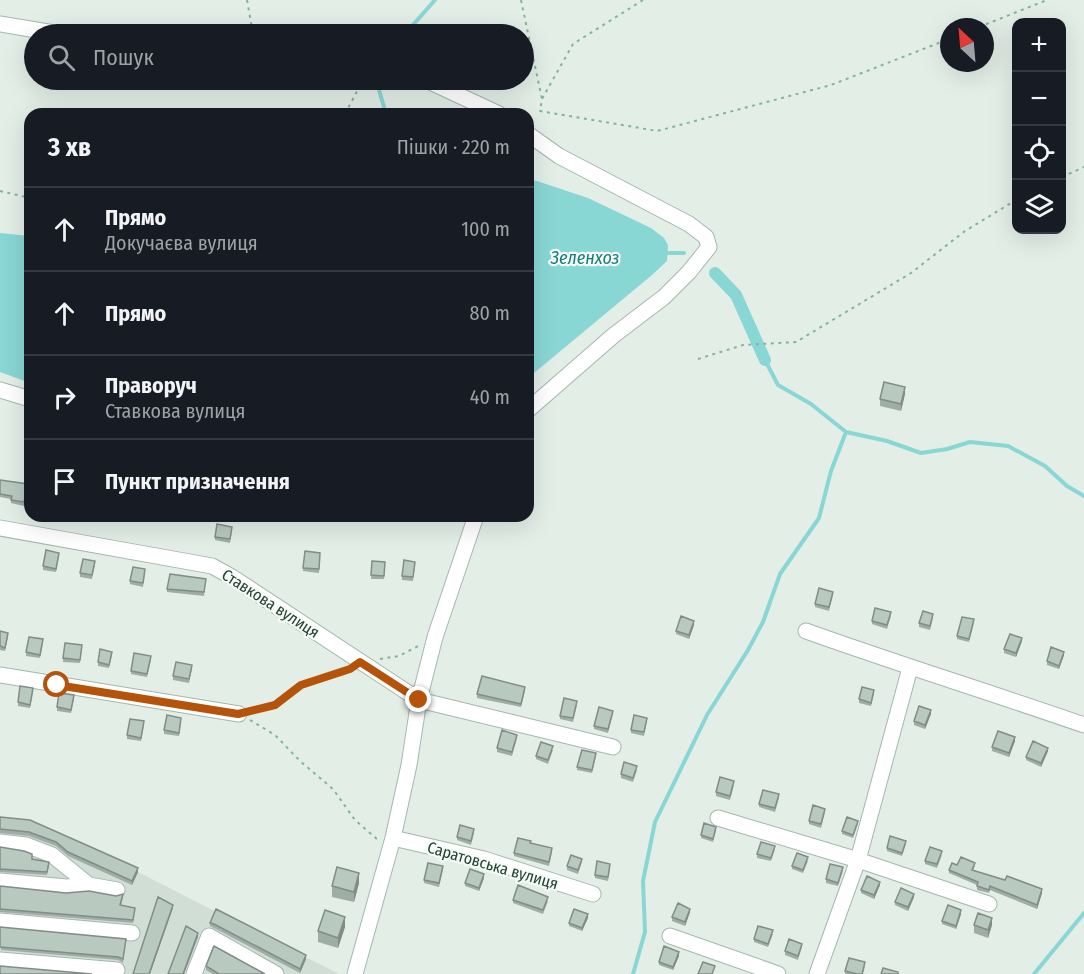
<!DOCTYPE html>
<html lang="uk">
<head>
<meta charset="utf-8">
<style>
  :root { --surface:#171b24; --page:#20242c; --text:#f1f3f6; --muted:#9ea1a6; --line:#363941 }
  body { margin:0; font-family:"Fira Sans Condensed",sans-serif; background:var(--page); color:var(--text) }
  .controls { position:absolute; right:18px; top:18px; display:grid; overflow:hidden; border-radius:12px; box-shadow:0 6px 24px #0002 }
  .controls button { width:54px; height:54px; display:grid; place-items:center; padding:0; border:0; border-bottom:2px solid var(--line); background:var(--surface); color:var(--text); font:30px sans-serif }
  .compass { position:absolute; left:940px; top:18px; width:54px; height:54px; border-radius:50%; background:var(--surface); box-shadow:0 6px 24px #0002; rotate:334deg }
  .stop { position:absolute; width:18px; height:18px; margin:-14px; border:4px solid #b45309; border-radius:50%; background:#fff }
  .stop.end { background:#b45309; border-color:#fff; box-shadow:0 2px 6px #0008 }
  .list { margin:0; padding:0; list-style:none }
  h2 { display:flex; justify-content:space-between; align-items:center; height:78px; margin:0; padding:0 24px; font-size:26px }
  h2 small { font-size:20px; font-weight:400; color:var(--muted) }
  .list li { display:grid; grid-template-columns:39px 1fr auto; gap:18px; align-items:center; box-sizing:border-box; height:84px; padding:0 24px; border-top:2px solid var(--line) }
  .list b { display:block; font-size:22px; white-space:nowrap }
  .list p { margin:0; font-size:20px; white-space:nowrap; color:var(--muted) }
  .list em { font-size:20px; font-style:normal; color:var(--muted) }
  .icon { flex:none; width:33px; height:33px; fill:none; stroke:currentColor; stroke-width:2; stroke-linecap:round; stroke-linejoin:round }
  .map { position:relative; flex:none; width:1084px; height:974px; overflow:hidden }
  .search { position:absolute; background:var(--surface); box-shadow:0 6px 24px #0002; left:24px; top:24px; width:510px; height:66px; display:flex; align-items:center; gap:15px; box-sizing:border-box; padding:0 21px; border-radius:33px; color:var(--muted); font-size:22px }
  .panel { position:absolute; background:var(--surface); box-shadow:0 6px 24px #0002; left:24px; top:108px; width:510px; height:414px; border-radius:18px }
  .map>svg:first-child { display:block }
  .built { fill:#d1ded6 }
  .water { fill:#88d7d5 }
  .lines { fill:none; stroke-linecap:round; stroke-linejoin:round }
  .stream { stroke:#88d7d5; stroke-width:4 }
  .canal { stroke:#88d7d5; stroke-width:12 }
  .minor-casing { stroke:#a5b7ad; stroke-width:17 }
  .path { stroke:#82b49b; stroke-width:2; stroke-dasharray:3 4.5; stroke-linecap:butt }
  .minor { stroke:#fff; stroke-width:15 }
  .wall { fill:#9eada5 }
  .shaded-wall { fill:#818d86 }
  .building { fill:#b8c9c0; stroke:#818d86; stroke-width:1.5 }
  .route { stroke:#b45309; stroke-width:8 }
  .labels { text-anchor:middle; stroke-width:4.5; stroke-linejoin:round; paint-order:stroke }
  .street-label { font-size:16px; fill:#214133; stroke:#f5faf6 }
  .water-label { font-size:18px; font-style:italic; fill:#167d7b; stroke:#f5faf6 }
</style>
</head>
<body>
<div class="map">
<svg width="1084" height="974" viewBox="0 0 1084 974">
  <rect width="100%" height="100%" fill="#e3eee7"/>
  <path class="built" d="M 0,818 L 138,872 L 339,974 L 0,974 Z"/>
  <path class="water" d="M 528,180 L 537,181 L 588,198 L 651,228 L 664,238 L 668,245 L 667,261 L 652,275 L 528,378 Z
    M 0,233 L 30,236 L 30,383 L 0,372 Z"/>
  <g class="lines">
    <path class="stream" d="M 405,34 L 435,0
      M 379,90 L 386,114
      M 662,253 L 684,253
      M 765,360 L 778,385 L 811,404 L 846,432 L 887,441 L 921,453 L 947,449 L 970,442 L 1008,446 L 1045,466 L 1067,486 L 1084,496
      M 633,974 L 645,932 L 643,881 L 655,822 L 707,715 L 748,650 L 763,622 L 780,574 L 819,518 L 831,471 L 846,432
      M 1034,974 L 1084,913"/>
    <path class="canal" d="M 715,273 L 736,295 L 765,360"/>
    <g class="minor-casing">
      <path id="minor" d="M 0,24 L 60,34
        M 426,80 L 499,114
        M 528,134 L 559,156 L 689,224 L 706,237 L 709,247 L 689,272 L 664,297 L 614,335 L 528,410
        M 0,390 L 30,399
        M 0,528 L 212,566 L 232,577 L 419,700 L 613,747
        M 806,631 C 898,664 992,693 1084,725
        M 0,675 L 239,714
        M 718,818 L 858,860 L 989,904
        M 393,838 L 484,859 L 593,894
        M 0,842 L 26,845 L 52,855 L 89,885 L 117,890
        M 0,881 L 67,887 L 89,885
        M 0,921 L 132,933
        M 670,936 L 778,974
        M 0,960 L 117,970
        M 194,974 L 209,936 L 276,974
        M 355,974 L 393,838 L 409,765 L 419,700 L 435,637 L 476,516
        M 817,974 L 858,860 L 910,668"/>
    </g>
    <path class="path" d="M 247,0 L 253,34
      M 521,0 L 542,99
      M 643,0 L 573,44 L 542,99 L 540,111 L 657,131 L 831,85 L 949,39
      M 979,27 L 1047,0
      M 345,114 L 363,80
      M 1062,177 L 1084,167
      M 0,191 L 30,198
      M 698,359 L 743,345 L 796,342 L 911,273 L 965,231 L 1016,200
      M 380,659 L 399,656 L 420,645
      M 252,710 L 275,705 L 301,685 L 348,670
      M 250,720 L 275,735 L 300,761 L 333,789 L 355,820 L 378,840"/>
    <use href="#minor" class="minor"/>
  </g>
  <path class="wall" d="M 905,394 L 901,411 L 880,406 L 880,399 Z
    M 0,480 L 28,488 L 24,506 L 11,503 L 11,499 L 0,497 Z
    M 70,516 L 83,516 L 83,520 L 70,517 Z
    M 232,530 L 230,543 L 215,540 L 215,537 Z
    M 305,551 L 320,553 L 319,573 L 303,571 Z
    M 59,556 L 56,572 L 43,570 L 43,566 Z
    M 372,561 L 385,562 L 384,579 L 371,579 Z
    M 95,565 L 92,579 L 80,577 L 80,573 Z
    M 415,565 L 413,581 L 402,580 L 402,576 Z
    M 145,573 L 143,587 L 130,584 L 130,581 Z
    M 206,579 L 204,596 L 167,592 L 167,589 Z
    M 833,595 L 829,611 L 815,607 L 815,604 Z
    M 891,616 L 887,629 L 872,624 L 872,621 Z
    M 933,618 L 930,630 L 919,627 L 919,623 Z
    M 974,623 L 969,642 L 957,639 L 957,636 Z
    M 694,625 L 689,639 L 676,634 L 676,631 Z
    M 0,631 L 8,637 L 5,651 L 0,650 Z
    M 1022,641 L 1016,657 L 1004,653 L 1004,649 Z
    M 43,643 L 40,658 L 26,656 L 26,652 Z
    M 82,648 L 80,663 L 63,662 L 63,658 Z
    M 112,655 L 109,668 L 98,666 L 98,662 Z
    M 1064,655 L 1059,669 L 1047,665 L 1047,661 Z
    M 151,660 L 147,677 L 131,674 L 131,671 Z
    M 192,669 L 189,683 L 173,680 L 173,676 Z
    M 525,691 L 521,707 L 477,698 L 477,694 Z
    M 33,692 L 30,708 L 18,706 L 18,702 Z
    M 874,694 L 871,706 L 859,703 L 859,699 Z
    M 74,699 L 71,713 L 57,711 L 57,707 Z
    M 577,705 L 573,722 L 560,719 L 560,716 Z
    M 613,714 L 608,733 L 594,729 L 594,726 Z
    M 931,714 L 925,729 L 914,725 L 914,721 Z
    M 181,721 L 179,736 L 164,734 L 164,730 Z
    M 647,721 L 644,736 L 631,733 L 631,730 Z
    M 144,725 L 141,741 L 127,739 L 127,735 Z
    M 517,738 L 512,756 L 497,752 L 497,748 Z
    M 1015,741 L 1009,757 L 992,751 L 992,747 Z
    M 553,750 L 548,764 L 536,759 L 536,756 Z
    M 1048,751 L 1041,767 L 1026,760 L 1026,757 Z
    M 596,756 L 592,773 L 577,770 L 577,767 Z
    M 637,770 L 633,782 L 621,778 L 621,774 Z
    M 734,785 L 730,800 L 716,796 L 716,792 Z
    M 779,798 L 775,812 L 759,807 L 759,804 Z
    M 825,812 L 821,828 L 809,824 L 809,821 Z
    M 0,817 L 138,872 L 132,885 L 68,856 L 56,846 L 29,836 L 0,833 Z
    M 858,824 L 853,838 L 842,834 L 842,831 Z
    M 716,830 L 713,842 L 701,838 L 701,835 Z
    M 474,833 L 471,845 L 457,840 L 457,837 Z
    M 906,844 L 902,856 L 887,851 L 887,848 Z
    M 0,847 L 49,866 L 47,875 L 0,872 Z
    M 775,849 L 771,861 L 757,858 L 757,854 Z
    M 552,852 L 549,866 L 514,856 L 514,853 Z
    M 942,855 L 937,868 L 925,864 L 925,861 Z
    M 808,861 L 803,873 L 792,869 L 792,866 Z
    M 582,862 L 578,874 L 567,870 L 567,866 Z
    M 957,865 L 975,866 L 973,870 L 1042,893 L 1037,909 L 990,890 L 989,893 L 977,890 L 977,885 L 949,873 L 949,870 Z
    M 610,867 L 608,881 L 595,878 L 595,875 Z
    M 443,870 L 439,887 L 424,883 L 424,880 Z
    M 843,871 L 838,886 L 826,883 L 826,879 Z
    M 484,878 L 479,891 L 465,886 L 465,883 Z
    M 359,883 L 354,902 L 332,897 L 332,886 Z
    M 880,885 L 874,899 L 861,893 L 861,890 Z
    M 0,886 L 66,893 L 123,897 L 121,906 L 135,908 L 133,923 L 0,912 Z
    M 914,897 L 908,911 L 895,905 L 895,902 Z
    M 513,900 L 548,901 L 543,914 L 513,903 Z
    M 690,912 L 685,926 L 672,921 L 672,917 Z
    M 961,914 L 956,929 L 942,924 L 942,921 Z
    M 588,918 L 582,931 L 569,926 L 569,923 Z
    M 210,923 L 306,959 L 300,973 L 214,928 L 210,926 Z
    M 974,925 L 992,925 L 988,938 L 974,933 Z
    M 0,927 L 126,939 L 123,963 L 118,960 L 1,950 Z
    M 345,927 L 338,948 L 318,942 L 318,931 Z
    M 773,934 L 768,947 L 754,942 L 754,939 Z
    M 802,947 L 798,960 L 785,955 L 785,951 Z
    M 679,956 L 673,970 L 659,965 L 659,962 Z
    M 206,966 L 265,974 L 213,974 L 206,970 Z
    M 865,966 L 863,974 L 845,974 L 845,971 Z"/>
  <path class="shaded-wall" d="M 905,387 L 905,394 L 901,411 L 901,404 Z
    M 694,621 L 694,625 L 689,639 L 689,635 Z
    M 1022,638 L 1022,641 L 1016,657 L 1016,653 Z
    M 1064,652 L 1064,655 L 1059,669 L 1059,666 Z
    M 931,710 L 931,714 L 925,729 L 925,725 Z
    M 1015,737 L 1015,741 L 1009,757 L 1009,753 Z
    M 1048,748 L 1048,751 L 1041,767 L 1041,763 Z
    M 138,868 L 138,872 L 132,885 L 132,881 Z
    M 359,873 L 359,883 L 354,902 L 354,892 Z
    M 484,874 L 484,878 L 479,891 L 479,888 Z
    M 880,882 L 880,885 L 874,899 L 874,895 Z
    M 1042,889 L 1042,893 L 1037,909 L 1037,905 Z
    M 914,894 L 914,897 L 908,911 L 908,907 Z
    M 173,905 L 173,908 L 150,974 L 149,974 Z
    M 690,909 L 690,912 L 685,926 L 685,922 Z
    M 961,910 L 961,914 L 956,929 L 956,926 Z
    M 588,914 L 588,918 L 582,931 L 582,928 Z
    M 345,917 L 345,927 L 338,948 L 338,938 Z
    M 992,918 L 992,925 L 988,938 L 988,930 Z
    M 198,933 L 198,937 L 184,974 L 183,974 Z
    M 679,952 L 679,956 L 673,970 L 673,967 Z
    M 306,955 L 306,959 L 300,973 L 300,969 Z"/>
  <path class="building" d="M 884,382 L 905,387 L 901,404 L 880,399 Z
    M 0,480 L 28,484 L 24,502 L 11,500 L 12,496 L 0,494 Z
    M 217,524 L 232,527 L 230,539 L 215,537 Z
    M 46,550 L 59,553 L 56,569 L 43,566 Z
    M 305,551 L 320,553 L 319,569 L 303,568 Z
    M 83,559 L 95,561 L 92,575 L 80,573 Z
    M 404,560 L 415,562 L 413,577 L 402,576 Z
    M 372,561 L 385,562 L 384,576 L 371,575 Z
    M 133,567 L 145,569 L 143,583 L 130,581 Z
    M 170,574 L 206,579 L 204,592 L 167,589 Z
    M 819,588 L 833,592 L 829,607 L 815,604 Z
    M 875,608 L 891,612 L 887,625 L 872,621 Z
    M 923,611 L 933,614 L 930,626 L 919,623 Z
    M 681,616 L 694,621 L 689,635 L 676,631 Z
    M 962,617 L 974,619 L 969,639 L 957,636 Z
    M 0,631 L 8,633 L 5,648 L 0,646 Z
    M 1010,634 L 1022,638 L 1016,653 L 1004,649 Z
    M 29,637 L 43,639 L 40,655 L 26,652 Z
    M 65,643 L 82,645 L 80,660 L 63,658 Z
    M 1051,647 L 1064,652 L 1059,666 L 1047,661 Z
    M 100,649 L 112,652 L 109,665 L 98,662 Z
    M 134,653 L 151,656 L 147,674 L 131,671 Z
    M 176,662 L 192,665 L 189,679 L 173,676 Z
    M 482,676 L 525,687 L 521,704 L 477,694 Z
    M 20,686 L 33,688 L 30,705 L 18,702 Z
    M 862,687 L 874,690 L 871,703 L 859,699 Z
    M 59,693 L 74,695 L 71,710 L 57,707 Z
    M 564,698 L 577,701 L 573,718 L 560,716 Z
    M 919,706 L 931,710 L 925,725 L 914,721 Z
    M 599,707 L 613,711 L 608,729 L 594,726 Z
    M 167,715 L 181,718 L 179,733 L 164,730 Z
    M 634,715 L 647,718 L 644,732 L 631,730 Z
    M 130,719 L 144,721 L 141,738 L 127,735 Z
    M 502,730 L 517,735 L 512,752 L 497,748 Z
    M 998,731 L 1015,737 L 1009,753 L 992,747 Z
    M 1033,741 L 1048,748 L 1041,763 L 1026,757 Z
    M 541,742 L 553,746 L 548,760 L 536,756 Z
    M 582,750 L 596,753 L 592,770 L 577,767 Z
    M 624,762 L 637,766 L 633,778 L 621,774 Z
    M 720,777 L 734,781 L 730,796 L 716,792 Z
    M 763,790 L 779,794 L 775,808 L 759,804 Z
    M 813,805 L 825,809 L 821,824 L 809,821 Z
    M 0,817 L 30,820 L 138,868 L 132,881 L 68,852 L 56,842 L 29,832 L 0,829 Z
    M 847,817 L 858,821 L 853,835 L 842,831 Z
    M 704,823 L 716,827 L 713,839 L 701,835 Z
    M 460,825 L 474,829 L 471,841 L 457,837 Z
    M 890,836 L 906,841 L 902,853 L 887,848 Z
    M 518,838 L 531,841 L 530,843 L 552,848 L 549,862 L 514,853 Z
    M 761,842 L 775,846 L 771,858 L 757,854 Z
    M 0,847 L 24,851 L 32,854 L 32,859 L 49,862 L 47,872 L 0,869 Z
    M 930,847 L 942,851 L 937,864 L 925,861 Z
    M 797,853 L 808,857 L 803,870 L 792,866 Z
    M 571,855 L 582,859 L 578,870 L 567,866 Z
    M 961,857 L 975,863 L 972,870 L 1005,880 L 1007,876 L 1042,889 L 1037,905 L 990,886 L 989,890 L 977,886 L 978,882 L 949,870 L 952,863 L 957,865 Z
    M 597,861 L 610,864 L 608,877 L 595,875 Z
    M 428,863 L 443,866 L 439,883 L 424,880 Z
    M 830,864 L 843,867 L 838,883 L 826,879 Z
    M 337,867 L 359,873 L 354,892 L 332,886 Z
    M 470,869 L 484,874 L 479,888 L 465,883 Z
    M 867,876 L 880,882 L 874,895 L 861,890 Z
    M 518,885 L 548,897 L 543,910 L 513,900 Z
    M 0,886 L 66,893 L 89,891 L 116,896 L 123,894 L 120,905 L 135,908 L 133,920 L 0,909 Z
    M 901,888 L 914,894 L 908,907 L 895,902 Z
    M 158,897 L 173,905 L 149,974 L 133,974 Z
    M 678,903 L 690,909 L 685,922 L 672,917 Z
    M 948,905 L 961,910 L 956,926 L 942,921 Z
    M 216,909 L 306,955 L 300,969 L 214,924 L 210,923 Z
    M 574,909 L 588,914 L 582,928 L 569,923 Z
    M 325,910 L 345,917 L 338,938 L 318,931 Z
    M 978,913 L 992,918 L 988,930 L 974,925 Z
    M 186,926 L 198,933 L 183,974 L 168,974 Z
    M 758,926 L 773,930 L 768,944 L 754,939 Z
    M 0,927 L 126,939 L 123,959 L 118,957 L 0,947 Z
    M 789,939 L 802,944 L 798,956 L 785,951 Z
    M 214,946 L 265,974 L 219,974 L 206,966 Z
    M 664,946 L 679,952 L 673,967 L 659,962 Z
    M 849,958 L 865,962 L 862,974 L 857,974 L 845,971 Z
    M 703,962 L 715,966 L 712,974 L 698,974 Z
    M 0,966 L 92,974 L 0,974 Z
    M 883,968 L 898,972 L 898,974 L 881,974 Z"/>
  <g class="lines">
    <path class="route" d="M 57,685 L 238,714 L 275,705 L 301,685 L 350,669 L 360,662 L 419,700"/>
  </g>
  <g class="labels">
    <g class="street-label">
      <text transform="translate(271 603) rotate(33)" y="6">Ставкова вулиця</text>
      <text transform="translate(493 865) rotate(16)" y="6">Саратовська вулиця</text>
    </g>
    <g class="water-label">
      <text x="585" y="264">Зеленхоз</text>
    </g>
  </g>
</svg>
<div class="controls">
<button>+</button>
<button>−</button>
<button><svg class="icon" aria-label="locate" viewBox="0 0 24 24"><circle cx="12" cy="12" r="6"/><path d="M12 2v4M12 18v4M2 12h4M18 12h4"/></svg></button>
<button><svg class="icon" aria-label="layers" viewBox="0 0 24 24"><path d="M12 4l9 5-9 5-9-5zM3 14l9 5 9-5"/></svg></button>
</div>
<svg class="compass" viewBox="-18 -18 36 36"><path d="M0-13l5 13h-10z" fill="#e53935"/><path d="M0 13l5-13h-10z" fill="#9ea1a6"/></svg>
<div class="stop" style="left:57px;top:685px"></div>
<div class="stop end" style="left:419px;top:700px"></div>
<div class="search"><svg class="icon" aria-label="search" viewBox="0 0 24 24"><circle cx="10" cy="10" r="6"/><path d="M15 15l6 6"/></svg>Пошук</div>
<section class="panel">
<h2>3 хв<small>Пішки · 220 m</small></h2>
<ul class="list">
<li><svg class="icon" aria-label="ahead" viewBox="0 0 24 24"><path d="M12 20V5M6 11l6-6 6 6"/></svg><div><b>Прямо</b><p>Докучаєва вулиця</p></div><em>100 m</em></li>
<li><svg class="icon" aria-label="ahead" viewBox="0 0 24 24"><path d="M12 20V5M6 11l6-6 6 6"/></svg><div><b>Прямо</b></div><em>80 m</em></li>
<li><svg class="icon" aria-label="right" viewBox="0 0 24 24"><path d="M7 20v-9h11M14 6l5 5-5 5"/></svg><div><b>Праворуч</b><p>Ставкова вулиця</p></div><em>40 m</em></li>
<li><svg class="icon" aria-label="arrive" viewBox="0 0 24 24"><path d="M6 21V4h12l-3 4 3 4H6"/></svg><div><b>Пункт призначення</b></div></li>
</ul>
</section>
</div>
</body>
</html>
